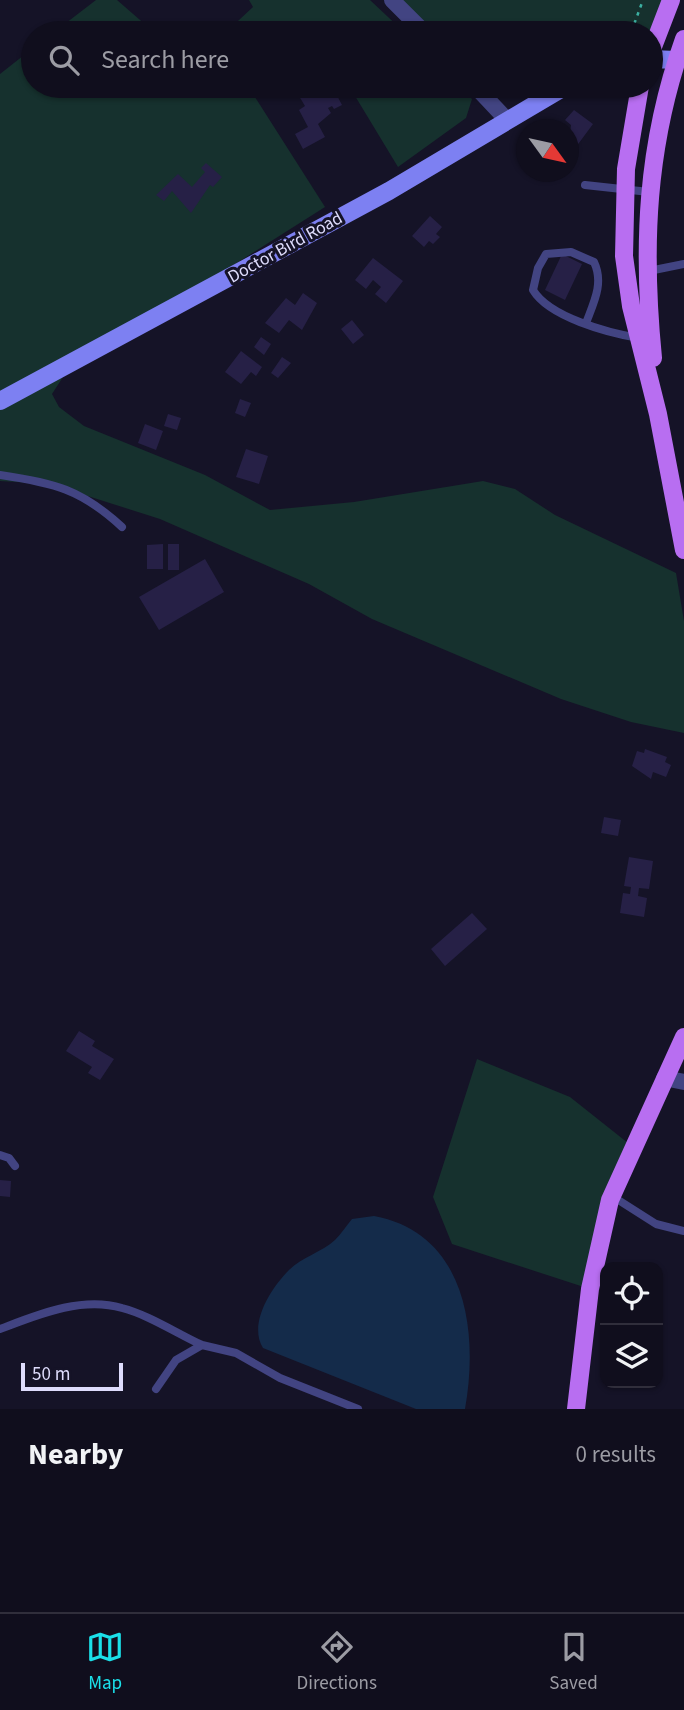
<!DOCTYPE html>
<html lang="en">
<head>
<meta charset="utf-8">
<style>
  :root { --surface:#100e1d; --page:#1e1c2a; --text:#f1f3f6; --muted:#9c9ca4; --line:#302e3b; --accent:#1be0e9 }
  body { margin:0; font-family:"Source Sans 3",sans-serif; background:var(--page); color:var(--text) }
  .controls { position:absolute; right:21px; bottom:21px; display:grid; overflow:hidden; border-radius:14px; box-shadow:0 2px 5px #0004 }
  .controls button { width:63px; height:63px; display:grid; place-items:center; padding:0; border:0; border-bottom:2px solid var(--line); background:var(--surface); color:var(--text); font:35px sans-serif }
  .compass { position:absolute; left:516px; top:119px; width:63px; height:63px; border-radius:50%; background:var(--surface); box-shadow:0 2px 5px #0004; rotate:123deg }
  .scale { position:absolute; left:21px; bottom:18px; width:102px; box-sizing:border-box; padding-left:7px; border:4px solid #dedcfc; border-top:0; font-size:19px; line-height:24px; white-space:nowrap; color:#dedcfc; -webkit-text-stroke:5px #151327; paint-order:stroke }
  .list { margin:0; padding:0; list-style:none }
  h2 { display:flex; justify-content:space-between; align-items:center; height:91px; margin:0; padding:0 28px; font-size:30px }
  h2 small { font-size:23px; font-weight:400; color:var(--muted) }
  .icon { flex:none; width:38px; height:38px; fill:none; stroke:currentColor; stroke-width:2; stroke-linecap:round; stroke-linejoin:round }
  .map { position:relative; flex:none; width:684px; height:1409px; overflow:hidden }
  .search { position:absolute; background:var(--surface); box-shadow:0 2px 5px #0004; left:21px; right:21px; top:21px; height:77px; display:flex; align-items:center; gap:18px; box-sizing:border-box; padding:0 24px; border-radius:38px; color:var(--muted); font-size:26px }
  .sheet { height:203px; background:var(--surface) }
  nav { display:flex; justify-content:space-around; align-items:center; box-sizing:border-box; height:98px; border-top:2px solid var(--line); background:var(--surface); font-size:19px; color:var(--muted) }
  nav a { display:grid; justify-items:center; gap:4px }
  nav .on { color:var(--accent) }
  .map>svg:first-child { display:block }
  .green { fill:#16312e }
  .water { fill:#142b4a }
  .building { fill:#262046 }
  .lines { fill:none; stroke-linecap:round; stroke-linejoin:round }
  .path { stroke:#3cb0a2; stroke-width:2.5; stroke-dasharray:3.5 5; stroke-linecap:butt }
  .lane { stroke:#424482; stroke-width:8 }
  .street { stroke:#424482; stroke-width:16 }
  .secondary { stroke:#7d80f2; stroke-width:18 }
  .primary { stroke:#b86ef1; stroke-width:18 }
  .labels { text-anchor:middle; stroke-width:6; stroke-linejoin:round; paint-order:stroke }
  .street-label { font-size:18px; fill:#dedcfc; stroke:#151327 }
</style>
</head>
<body>
<div class="map">
<svg width="684" height="1409" viewBox="0 0 684 1409">
  <rect width="100%" height="100%" fill="#151327"/>
  <path class="green" d="M 96,0 L 117,0 L 155,33 L 53,33 Z
    M 249,0 L 370,0 L 405,33 L 225,33 L 253,7 Z
    M 392,0 L 671,0 L 651,33 L 425,33 Z
    M 33,48 L 33,86 L 248,86 L 325,207 L 120,337 L 74,360 L 52,394 L 59,407 L 84,426 L 205,475 L 270,510 L 354,502 L 483,481 L 515,489 L 555,515 L 676,573 L 684,621 L 684,733 L 631,722 L 561,699 L 372,619 L 309,584 L 160,519 L 50,484 L 0,481 L 0,74 Z
    M 349,86 L 459,86 L 472,99 L 466,118 L 398,167 Z
    M 477,1059 L 570,1097 L 633,1147 L 590,1289 L 452,1244 L 433,1197 Z"/>
  <path class="water" d="M 374,1216 C 466,1233 479,1331 465,1409 L 416,1409 L 263,1348 C 248,1324 271,1288 289,1270 C 302,1257 322,1252 335,1240 C 341,1234 346,1226 352,1219 Z"/>
  <path class="building" d="M 319,86 L 332,86 L 342,105 L 334,109 L 332,106 L 328,108 L 331,113 L 318,124 L 325,137 L 303,149 L 295,134 L 308,127 L 299,110 L 305,106 L 299,96 Z
    M 574,110 L 593,124 L 573,151 L 568,148 L 571,125 L 565,120 Z
    M 206,163 L 222,177 L 213,187 L 210,185 L 191,213 L 172,191 L 164,201 L 156,195 L 178,174 L 192,187 L 205,172 L 201,168 Z
    M 430,216 L 442,227 L 436,234 L 440,237 L 433,244 L 429,241 L 424,247 L 412,236 Z
    M 562,254 L 582,264 L 565,300 L 545,290 Z
    M 373,258 L 403,281 L 386,303 L 375,294 L 381,287 L 373,280 L 366,289 L 355,280 Z
    M 303,293 L 317,303 L 302,330 L 289,320 L 279,333 L 265,323 L 286,298 L 295,305 Z
    M 352,320 L 364,335 L 353,344 L 341,329 Z
    M 261,337 L 271,344 L 264,355 L 254,347 Z
    M 241,351 L 262,367 L 256,376 L 251,372 L 241,384 L 225,372 Z
    M 282,357 L 291,363 L 278,378 L 271,373 Z
    M 240,399 L 251,403 L 245,417 L 235,413 Z
    M 168,414 L 181,418 L 177,430 L 164,426 Z
    M 145,424 L 163,431 L 156,450 L 138,443 Z
    M 246,449 L 268,456 L 259,484 L 236,477 Z
    M 163,544 L 163,569 L 147,569 L 147,545 Z
    M 168,544 L 179,544 L 179,570 L 168,570 Z
    M 205,559 L 224,592 L 159,630 L 139,597 Z
    M 645,749 L 667,757 L 665,762 L 671,765 L 666,777 L 653,772 L 651,779 L 632,766 L 637,751 L 644,753 Z
    M 604,817 L 621,820 L 618,836 L 601,833 Z
    M 629,857 L 653,861 L 649,889 L 639,888 L 638,896 L 647,898 L 644,917 L 620,913 L 623,893 L 630,894 L 631,887 L 624,886 Z
    M 472,913 L 487,929 L 445,966 L 431,949 Z
    M 79,1031 L 95,1041 L 92,1046 L 114,1059 L 100,1080 L 88,1073 L 92,1067 L 66,1051 Z
    M 0,1180 L 11,1181 L 10,1197 L 0,1196 Z"/>
  <g class="lines">
    <path class="path" d="M 642,31 L 632,30 L 643,0"/>
    <path class="lane" d="M 585,185 L 649,192
      M 649,271 L 684,264
      M 586,323 C 594,302 604,283 594,262 L 571,252 L 546,254 L 538,268 L 533,290 C 549,317 608,333 639,338
      M 0,475 C 54,483 81,489 122,527
      M 0,1155 L 9,1158 L 15,1166
      M 612,1196 L 656,1224 L 684,1231
      M 0,1329 C 37,1315 81,1296 122,1308 C 149,1315 176,1333 202,1345
      M 156,1389 L 176,1360 L 202,1345 L 236,1353 L 280,1378 L 358,1409"/>
    <path class="street" d="M 392,0 L 425,33
      M 475,86 L 506,119
      M 664,1078 L 684,1082"/>
    <path class="secondary" d="M 651,59 L 676,60
      M 0,401 L 389,191 L 566,86"/>
    <path class="primary" d="M 651,52 L 671,0
      M 640,86 L 626,169 L 624,256 L 631,306 L 658,414 L 684,550
      M 653,358 C 642,247 646,145 684,39
      M 576,1409 L 590,1289 L 610,1200 L 684,1037"/>
  </g>
  <g class="labels">
    <g class="street-label">
      <text transform="translate(285 247) rotate(-29)" y="6">Doctor Bird Road</text>
    </g>
  </g>
</svg>
<div class="controls">
<button><svg class="icon" aria-label="locate" viewBox="0 0 24 24"><circle cx="12" cy="12" r="6"/><path d="M12 2v4M12 18v4M2 12h4M18 12h4"/></svg></button>
<button><svg class="icon" aria-label="layers" viewBox="0 0 24 24"><path d="M12 4l9 5-9 5-9-5zM3 14l9 5 9-5"/></svg></button>
</div>
<svg class="compass" viewBox="-18 -18 36 36"><path d="M0-13l5 13h-10z" fill="#e53935"/><path d="M0 13l5-13h-10z" fill="#9c9ca4"/></svg>
<div class="scale">50 m</div>
<div class="search"><svg class="icon" aria-label="search" viewBox="0 0 24 24"><circle cx="10" cy="10" r="6"/><path d="M15 15l6 6"/></svg>Search here</div>
</div>
<section class="sheet">
<h2>Nearby<small>0 results</small></h2>
<ul class="list">
</ul>
</section>
<nav>
<a class="on"><svg class="icon" aria-label="map" viewBox="0 0 24 24"><path d="M3 6l6-2 6 2 6-2v14l-6 2-6-2-6 2zM9 4v14M15 6v14"/></svg>Map</a>
<a><svg class="icon" aria-label="directions" viewBox="0 0 24 24"><path d="M12 3l9 9-9 9-9-9zM9 14v-3h6M13 9l2 2-2 2"/></svg>Directions</a>
<a><svg class="icon" aria-label="saved" viewBox="0 0 24 24"><path d="M7 4h10v16l-5-4-5 4z"/></svg>Saved</a>
</nav>
</body>
</html>
